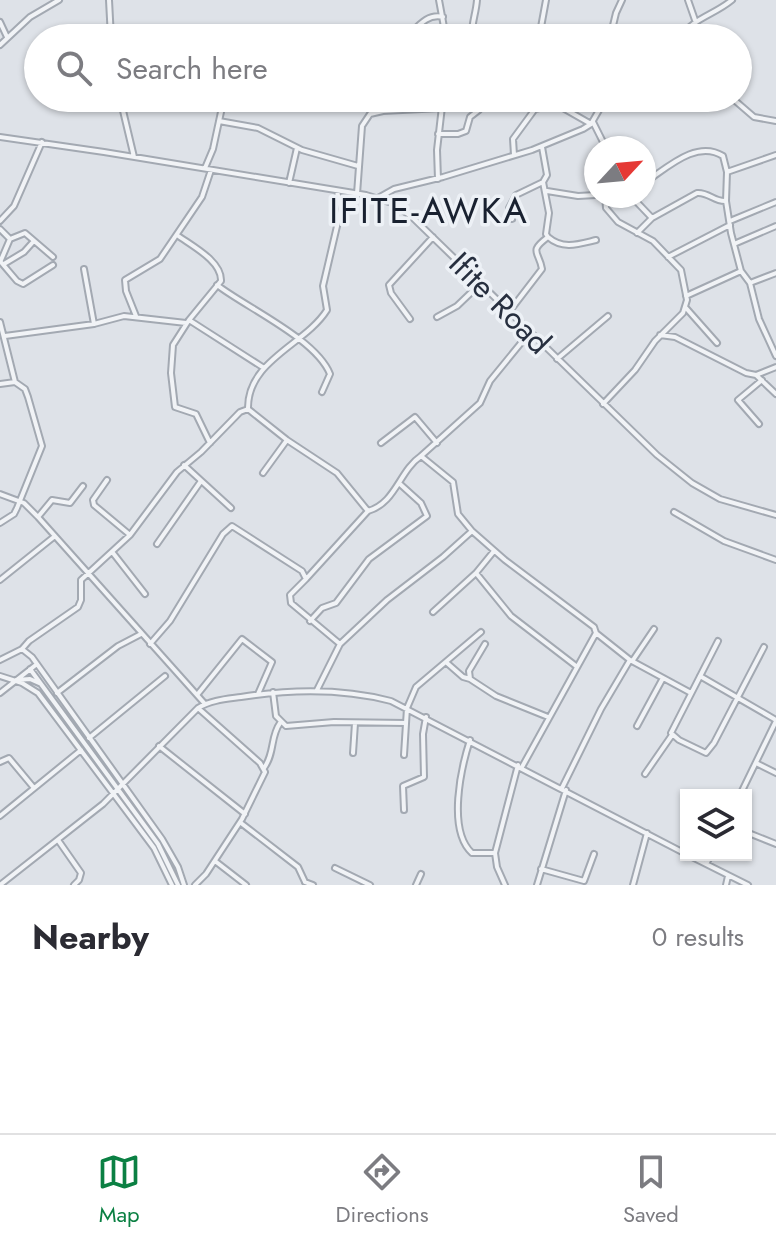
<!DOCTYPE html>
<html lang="en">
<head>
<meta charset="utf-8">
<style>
  :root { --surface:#fff; --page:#f2f2f3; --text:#2b2b33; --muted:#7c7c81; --line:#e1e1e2; --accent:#0b8043 }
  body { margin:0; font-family:Jost,sans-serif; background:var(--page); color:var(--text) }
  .controls { position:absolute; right:24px; bottom:24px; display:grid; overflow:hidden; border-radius:0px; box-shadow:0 2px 6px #0004 }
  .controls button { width:72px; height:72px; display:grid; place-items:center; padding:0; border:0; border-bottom:2px solid var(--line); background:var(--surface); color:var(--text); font:40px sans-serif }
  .compass { position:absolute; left:584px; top:136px; width:72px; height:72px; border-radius:50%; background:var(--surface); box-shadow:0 2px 6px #0004; rotate:64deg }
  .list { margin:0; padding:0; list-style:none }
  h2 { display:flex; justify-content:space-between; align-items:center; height:104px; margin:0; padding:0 32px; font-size:34px }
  h2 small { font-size:26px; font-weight:400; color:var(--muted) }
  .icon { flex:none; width:44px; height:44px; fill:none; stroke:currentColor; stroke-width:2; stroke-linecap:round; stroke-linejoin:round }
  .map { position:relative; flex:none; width:776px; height:885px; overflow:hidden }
  .search { position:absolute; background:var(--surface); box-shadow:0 2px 6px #0004; left:24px; right:24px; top:24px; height:88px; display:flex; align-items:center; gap:20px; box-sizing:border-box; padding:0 28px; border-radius:44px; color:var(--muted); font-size:30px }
  .sheet { height:248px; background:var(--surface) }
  nav { display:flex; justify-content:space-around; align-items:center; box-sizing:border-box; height:112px; border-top:2px solid var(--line); background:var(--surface); font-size:22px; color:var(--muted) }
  nav a { display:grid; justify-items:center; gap:4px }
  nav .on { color:var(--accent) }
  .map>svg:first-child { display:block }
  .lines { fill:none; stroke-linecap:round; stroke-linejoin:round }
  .minor-casing { stroke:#a3a9b2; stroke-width:8 }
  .minor { stroke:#f1f3f6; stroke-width:4 }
  .labels { text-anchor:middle; stroke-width:7; stroke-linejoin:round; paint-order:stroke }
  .street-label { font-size:32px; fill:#272f3f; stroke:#edf1f6 }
  .quarter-label { font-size:36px; letter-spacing:2px; fill:#192130; stroke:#edf1f6 }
</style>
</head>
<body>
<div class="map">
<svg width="776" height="885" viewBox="0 0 776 885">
  <rect width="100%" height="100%" fill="#dee2e8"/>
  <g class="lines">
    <g class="minor-casing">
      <path id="minor" d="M 109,0 L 111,38
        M 439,0 L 446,38
        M 688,0 L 695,20
        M 0,22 L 7,37
        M 406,38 C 417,28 426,13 443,17
        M 472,38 C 471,24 476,14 477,0
        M 539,38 L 546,0
        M 610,38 L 616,13 L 622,0
        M 680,38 C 693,18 714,15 732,0
        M 0,45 L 30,17 L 59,0
        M 120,98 L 134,157
        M 699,98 L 701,98
        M 732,98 L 754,117 L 776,121
        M 219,121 L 258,128 L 302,150 L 358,166
        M 593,122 L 606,148
        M 438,134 L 458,134 L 466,131 L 470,117 L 479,110 L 482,98
        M 0,137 L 104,152 L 366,195 L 392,203 L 411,216 L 657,455 L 692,483 L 720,499 L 776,515
        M 542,147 L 547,175 L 543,182 L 549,213 L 546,234 L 548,237
        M 514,155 L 513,139 L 535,109 L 556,104 L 591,124
        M 205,168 L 213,149 L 224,98
        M 727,172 L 776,155
        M 438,179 L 437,150 L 443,98
        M 289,183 L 297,148
        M 644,183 C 666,169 696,139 723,156 L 727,172 L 726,201 L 731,233 L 741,271 L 750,283 L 759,319 L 776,356
        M 337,191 L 341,209 L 323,286 L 327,310 C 305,345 247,360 248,409 L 287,440 L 337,473 L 368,511 C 396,503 399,471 421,456
        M 547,191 L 578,196 L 596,195
        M 357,194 L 362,126 L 370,114 L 383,111 L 441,108
        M 631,196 L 652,218
        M 378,198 L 394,189 L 443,177 L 532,150 L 583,129 L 591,124 L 606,98
        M 512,219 L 509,208 L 516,195 L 543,182
        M 0,221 L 14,206 L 42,142
        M 730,221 L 776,202
        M 0,229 L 10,239 L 25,233 L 53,257
        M 637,233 L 652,218 L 697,193 C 709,192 714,202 726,201
        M 177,235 C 192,246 222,261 221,281 L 189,320 L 173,345 L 171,373 L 175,407 L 196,414 L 210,443
        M 548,237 C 563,250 579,244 596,240
        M 734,244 L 776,226
        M 668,257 L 730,225
        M 1,260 L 10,239
        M 0,261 L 17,281 L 23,284 L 53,265
        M 4,264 L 24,252 L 33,242
        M 84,269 L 94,324
        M 750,283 L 776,273
        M 217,285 C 247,308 316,339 330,374 L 322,392
        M 686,296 L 741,271
        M 686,308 L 717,343
        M 509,312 L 542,269 C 539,251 528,252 548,237
        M 136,316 L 126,291 L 125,280 L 160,259 L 202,197 L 211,170
        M 437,317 L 457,306 L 480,284
        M 410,319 L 391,293 L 389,285 L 433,237
        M 189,320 L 264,368
        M 0,322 L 15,382 L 25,389 L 28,397 L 42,446 L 17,508 L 14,514 L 0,523
        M 660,335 L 675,337 L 746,373 L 756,375 L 776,367
        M 5,336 L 94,324 L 124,316 L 186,323
        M 557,359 L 608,316
        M 756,375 L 776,394
        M 0,384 L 15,382
        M 603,404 L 635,370 L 655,341 L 683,313 L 687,300 L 681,270 L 653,241 L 618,222 L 606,208 L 605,196
        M 759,424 L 738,400 L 762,380
        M 381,443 L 415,417 L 437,443
        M 184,465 L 231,508
        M 263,473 L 287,440
        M 107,480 L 93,500 L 94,505 L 130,535
        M 0,494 L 24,503 L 38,517 L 205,704
        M 674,512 L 724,541 L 776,560
        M 38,517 L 52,500 L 70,503 L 83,486
        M 472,531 L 458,514 L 453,482 L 421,456 L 480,403 L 490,381 L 530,332
        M 157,544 L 201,481
        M 113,553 L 145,594
        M 476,573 L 511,616 L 576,666
        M 306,579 L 368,511
        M 0,580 L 55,536
        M 433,612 L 476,573 L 494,551
        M 310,621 L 322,608 L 336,603 L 369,559 L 427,516 L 421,503 L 400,484
        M 718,641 L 671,733 L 679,740 L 706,753 L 714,743 L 764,647
        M 150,644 L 170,621 L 223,534 L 232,526 L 302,571 L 306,579 L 290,595 L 291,603 L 340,644
        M 485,644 L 469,671 L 470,679 L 496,696 L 548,717
        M 22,649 L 29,641 L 78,607 L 81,600 L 81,580 L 130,535 L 177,472 L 201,452 L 240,412 L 248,409
        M 0,660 L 22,649 L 32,657 L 162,839 L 178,867 L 184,885
        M 633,660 L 654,629
        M 447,663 L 463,677 L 470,679
        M 30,669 L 158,844 L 178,885
        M 0,676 L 22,683 L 38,693 L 154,848 L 172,885
        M 700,676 L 776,720
        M 17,680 L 30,679 L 39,683
        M 317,690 L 340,644 L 387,600 L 443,557 L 472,531 L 505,560 L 594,627 L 596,633 L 630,660 L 691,693
        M 273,692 L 276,716 L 286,726 L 334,722 L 406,723
        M 0,693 L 37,664
        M 57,693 L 118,646 L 141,634
        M 197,695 L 242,639 L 272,662 L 258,694
        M 637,726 L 663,678
        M 89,738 L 165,676
        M 470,740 C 461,768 447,830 472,853 L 495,853
        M 159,746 L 245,814
        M 353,753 L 355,723
        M 404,755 L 407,708 L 416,687 L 481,632
        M 0,762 L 9,758 L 34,788
        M 756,763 L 776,773
        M 522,767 L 596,633
        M 264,768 C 275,753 270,737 280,723
        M 645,774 L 672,735
        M 562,788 L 601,709 L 630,660
        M 740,795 L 776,721
        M 404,810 L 403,786 L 424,777 L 423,734 L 426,717
        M 0,816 L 81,750
        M 241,823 L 298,867 L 305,882
        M 746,832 L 776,844
        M 58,840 L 81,873 L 79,880 L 74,885
        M 688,855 L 748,885
        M 215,861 L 246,885
        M 706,864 L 711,855
        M 335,868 L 370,885
        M 541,869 L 584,881 L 594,854
        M 305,882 L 313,885
        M 0,885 L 103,804 L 198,708 C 211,700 227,699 241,697 C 292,689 341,688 391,701 L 686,854
        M 195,885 L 206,874 L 242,819 L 265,772 L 260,763 L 198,708
        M 416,885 L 421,874
        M 505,885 L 497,867 L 495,853 L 518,765
        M 537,885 L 566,790
        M 633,885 L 647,833
        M 726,885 L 728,876"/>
    </g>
    <use href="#minor" class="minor"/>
  </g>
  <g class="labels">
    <g class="street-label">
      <text transform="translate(500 303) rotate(45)" y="11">Ifite Road</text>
    </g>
    <g class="quarter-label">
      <text x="429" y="223">IFITE-AWKA</text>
    </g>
  </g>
</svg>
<div class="controls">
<button><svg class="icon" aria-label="layers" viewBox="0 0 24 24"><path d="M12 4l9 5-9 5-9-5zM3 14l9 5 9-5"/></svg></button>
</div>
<svg class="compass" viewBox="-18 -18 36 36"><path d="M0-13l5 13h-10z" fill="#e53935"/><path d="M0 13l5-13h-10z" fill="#7c7c81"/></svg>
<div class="search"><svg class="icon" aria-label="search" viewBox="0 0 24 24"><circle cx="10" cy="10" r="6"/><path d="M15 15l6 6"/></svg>Search here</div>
</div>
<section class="sheet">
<h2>Nearby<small>0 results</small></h2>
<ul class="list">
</ul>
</section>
<nav>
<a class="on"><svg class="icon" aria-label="map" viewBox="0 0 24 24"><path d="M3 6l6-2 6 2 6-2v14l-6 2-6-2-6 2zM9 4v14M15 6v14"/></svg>Map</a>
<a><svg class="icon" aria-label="directions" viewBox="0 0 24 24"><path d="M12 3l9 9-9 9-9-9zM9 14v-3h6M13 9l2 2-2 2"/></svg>Directions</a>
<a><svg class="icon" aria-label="saved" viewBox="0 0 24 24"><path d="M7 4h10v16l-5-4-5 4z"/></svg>Saved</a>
</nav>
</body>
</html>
